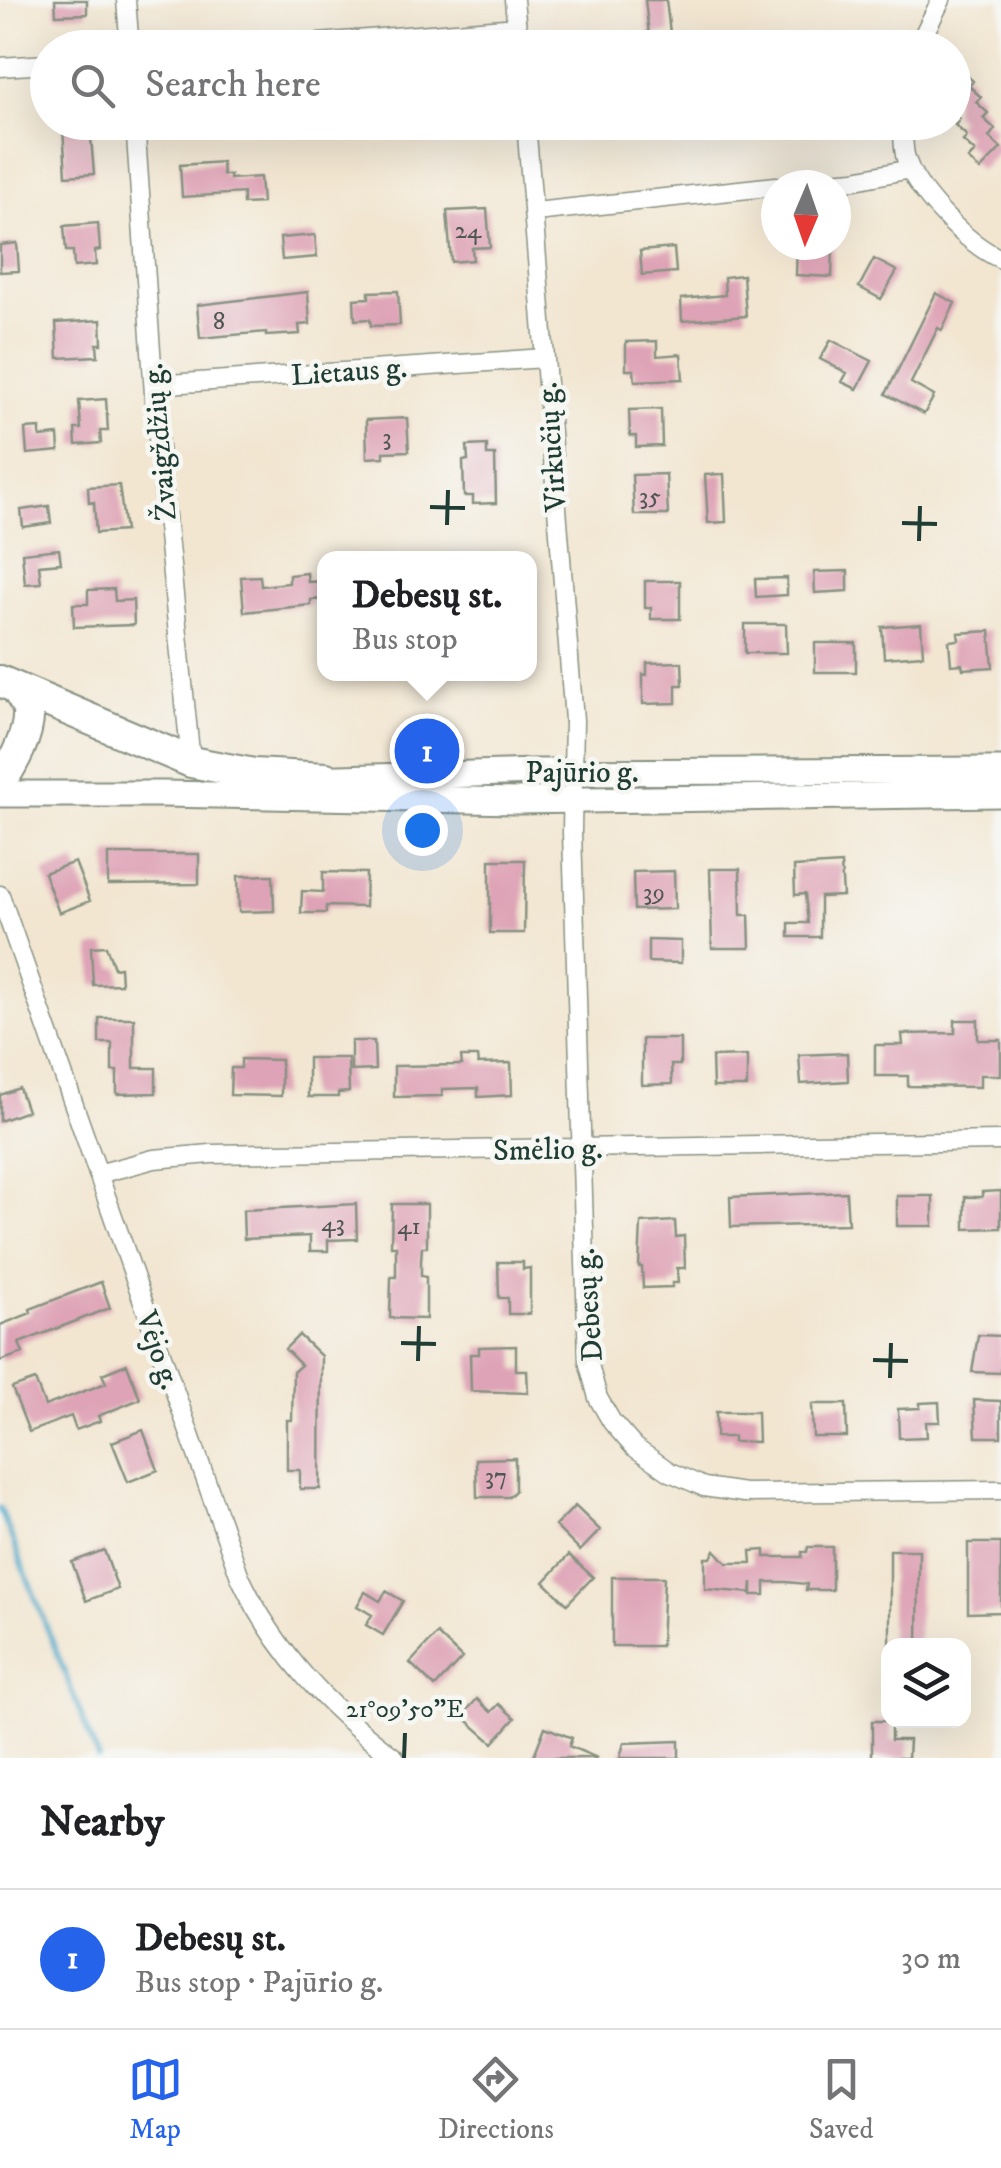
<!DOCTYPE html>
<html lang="en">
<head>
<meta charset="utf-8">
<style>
  :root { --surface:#fff; --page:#f2f2f2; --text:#202124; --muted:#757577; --line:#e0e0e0; --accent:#2563eb }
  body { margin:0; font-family:"IM FELL DW Pica",serif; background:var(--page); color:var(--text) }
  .controls { position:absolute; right:30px; bottom:30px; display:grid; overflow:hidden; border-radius:20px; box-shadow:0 10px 40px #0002 }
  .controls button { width:90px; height:90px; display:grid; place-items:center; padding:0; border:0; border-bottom:2px solid var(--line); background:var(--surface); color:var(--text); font:50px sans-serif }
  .compass { position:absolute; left:761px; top:170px; width:90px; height:90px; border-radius:50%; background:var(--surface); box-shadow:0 10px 40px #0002; rotate:182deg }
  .you { position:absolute; left:422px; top:830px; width:35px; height:35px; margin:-25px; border:8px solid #fff; border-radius:50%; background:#1a73e8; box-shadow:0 0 0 15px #1a73e833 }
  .badge { display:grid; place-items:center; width:65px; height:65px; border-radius:50%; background:var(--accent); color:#fff; font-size:32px; font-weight:700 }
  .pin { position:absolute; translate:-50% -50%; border:5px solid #fff; box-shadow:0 2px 10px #0006 }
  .popup { position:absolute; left:317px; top:551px; width:220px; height:130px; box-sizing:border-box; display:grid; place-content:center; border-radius:20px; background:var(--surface); filter:drop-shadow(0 2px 8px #0005); font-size:32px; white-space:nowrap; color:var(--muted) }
  .popup b { font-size:38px; color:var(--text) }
  .popup::after { content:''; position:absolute; left:50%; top:100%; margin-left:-20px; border:20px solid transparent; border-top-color:var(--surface) }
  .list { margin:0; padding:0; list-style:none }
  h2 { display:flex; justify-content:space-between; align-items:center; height:130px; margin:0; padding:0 40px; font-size:42px }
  h2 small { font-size:32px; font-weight:400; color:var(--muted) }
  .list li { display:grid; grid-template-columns:65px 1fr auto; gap:30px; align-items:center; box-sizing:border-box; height:140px; padding:0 40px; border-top:2px solid var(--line) }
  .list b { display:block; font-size:38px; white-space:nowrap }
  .list p { margin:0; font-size:32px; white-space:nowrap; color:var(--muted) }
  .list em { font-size:32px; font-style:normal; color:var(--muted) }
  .icon { flex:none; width:55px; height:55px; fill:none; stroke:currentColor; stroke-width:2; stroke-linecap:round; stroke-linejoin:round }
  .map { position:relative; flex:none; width:1001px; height:1758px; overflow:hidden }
  .search { position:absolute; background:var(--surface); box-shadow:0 10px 40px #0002; left:30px; right:30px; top:30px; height:110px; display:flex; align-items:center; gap:25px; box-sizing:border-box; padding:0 35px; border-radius:55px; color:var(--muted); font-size:38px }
  .sheet { height:270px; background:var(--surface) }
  nav { display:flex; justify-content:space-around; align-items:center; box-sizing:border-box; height:140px; border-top:2px solid var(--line); background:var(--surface); font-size:28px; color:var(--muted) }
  nav a { display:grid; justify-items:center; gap:5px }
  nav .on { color:var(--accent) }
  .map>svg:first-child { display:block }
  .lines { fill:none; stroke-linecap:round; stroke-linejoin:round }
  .stream { stroke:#4caacb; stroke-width:5 }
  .building { fill:#dea3b6 }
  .minor-casing { stroke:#889282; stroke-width:21 }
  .secondary-casing { stroke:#889282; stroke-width:29 }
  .trunk-casing { stroke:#889282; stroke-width:34 }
  .minor { stroke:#fff; stroke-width:18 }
  .secondary { stroke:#fff; stroke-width:25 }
  .trunk { stroke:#fff; stroke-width:30 }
  .ticks { fill:none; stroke:#1f3d34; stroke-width:4 }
  .labels { text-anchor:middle; stroke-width:9; stroke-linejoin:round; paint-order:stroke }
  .number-label { font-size:25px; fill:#4f5654 }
  .street-label { font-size:30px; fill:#1f3d34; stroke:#f6f6f2 }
  .ticks-label { font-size:25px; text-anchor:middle; fill:#1f3d34; stroke:#f6f6f2; stroke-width:9; stroke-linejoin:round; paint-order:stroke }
</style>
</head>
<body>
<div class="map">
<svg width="1001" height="1758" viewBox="0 0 1001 1758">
  <rect width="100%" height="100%" fill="#f6f6f2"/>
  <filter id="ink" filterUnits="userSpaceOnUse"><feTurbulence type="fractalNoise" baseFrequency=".01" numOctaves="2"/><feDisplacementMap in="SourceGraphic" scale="20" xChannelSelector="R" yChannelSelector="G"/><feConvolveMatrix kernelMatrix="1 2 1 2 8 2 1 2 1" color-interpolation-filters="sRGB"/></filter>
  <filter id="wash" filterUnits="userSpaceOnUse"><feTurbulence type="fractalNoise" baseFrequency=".0048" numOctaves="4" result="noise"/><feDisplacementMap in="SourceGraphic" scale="40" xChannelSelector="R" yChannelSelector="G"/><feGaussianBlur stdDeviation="2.25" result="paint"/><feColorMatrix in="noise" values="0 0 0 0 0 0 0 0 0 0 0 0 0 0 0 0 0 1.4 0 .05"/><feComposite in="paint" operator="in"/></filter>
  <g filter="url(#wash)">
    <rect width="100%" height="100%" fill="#f2e6d1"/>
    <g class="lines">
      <path class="stream" d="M 0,1508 L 98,1758"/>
    </g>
    <g id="blocks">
      <path class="building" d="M 55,0 L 87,0 L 87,14 L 56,15 Z
        M 645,0 L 666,0 L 670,33 L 649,35 Z
        M 954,63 L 973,81 L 969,86 L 981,97 L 976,102 L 988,113 L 983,118 L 995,129 L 989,137 L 1001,148 L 980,170 L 968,159 L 975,152 L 963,141 L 967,136 L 955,125 L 960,119 L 954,113 Z
        M 90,125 L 94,174 L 66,176 L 63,127 Z
        M 222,162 L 223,175 L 230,175 L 230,179 L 260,177 L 262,203 L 243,204 L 243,193 L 182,197 L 180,165 Z
        M 487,209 L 490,247 L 472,248 L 473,260 L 451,262 L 447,211 Z
        M 98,223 L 100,250 L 95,251 L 96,265 L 74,267 L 73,251 L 66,251 L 64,226 Z
        M 315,235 L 317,257 L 282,260 L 280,238 Z
        M 17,243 L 19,271 L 0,272 L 0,245 Z
        M 797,245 L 833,245 L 832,277 L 796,275 Z
        M 674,248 L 676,272 L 642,275 L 640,251 Z
        M 874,259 L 897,271 L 881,299 L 859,287 Z
        M 743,275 L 746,316 L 682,321 L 681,299 L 725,295 L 724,277 Z
        M 398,291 L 400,325 L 371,326 L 370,319 L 355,320 L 354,299 L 369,298 L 369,292 Z
        M 308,292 L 310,324 L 299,325 L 300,334 L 266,336 L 266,332 L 200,338 L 197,305 Z
        M 936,293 L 955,303 L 942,330 L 938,328 L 911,383 L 934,396 L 924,414 L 886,394 Z
        M 101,320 L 102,344 L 97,344 L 98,356 L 58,358 L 56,323 Z
        M 831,340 L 872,361 L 857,389 L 842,382 L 847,373 L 820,359 Z
        M 657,341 L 657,356 L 681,354 L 683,379 L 635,381 L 634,370 L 626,370 L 626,342 Z
        M 106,399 L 108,431 L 100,431 L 101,443 L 76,445 L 75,429 L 81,429 L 79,401 Z
        M 661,409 L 662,446 L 636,447 L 636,436 L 630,436 L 629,410 Z
        M 407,418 L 409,451 L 384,452 L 384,457 L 367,458 L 366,420 Z
        M 40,428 L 40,437 L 58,435 L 59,451 L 27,454 L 25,429 Z
        M 487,445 L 487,455 L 495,455 L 496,503 L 473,504 L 473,496 L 464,496 L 463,461 L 468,460 L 467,446 Z
        M 666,474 L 668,515 L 634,515 L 632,475 Z
        M 724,474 L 726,522 L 708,523 L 705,475 Z
        M 119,485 L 125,531 L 96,533 L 94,502 L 89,503 L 88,487 Z
        M 49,506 L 51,523 L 23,527 L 21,510 Z
        M 59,549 L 61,563 L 39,565 L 41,583 L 25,584 L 22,553 Z
        M 848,571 L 848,591 L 815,593 L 814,572 Z
        M 307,573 L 308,582 L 324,581 L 324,599 L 311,600 L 311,605 L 244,612 L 241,577 L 260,576 L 261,586 L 289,583 L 289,575 Z
        M 787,578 L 787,595 L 756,597 L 755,579 Z
        M 645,581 L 680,581 L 680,619 L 651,619 L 651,608 L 645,608 Z
        M 114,589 L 115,601 L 133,600 L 134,625 L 74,627 L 73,604 L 88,604 L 88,590 Z
        M 745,624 L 786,624 L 787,653 L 745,653 Z
        M 921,624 L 923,655 L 884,658 L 882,627 Z
        M 990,631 L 993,667 L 963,669 L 962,664 L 951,665 L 949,641 L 959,640 L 958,633 Z
        M 815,643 L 856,643 L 856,672 L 815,672 Z
        M 682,662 L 683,685 L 676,685 L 676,703 L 643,704 L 643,674 L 647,675 L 647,663 Z
        M 108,854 L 199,854 L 199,884 L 108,885 Z
        M 490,860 L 525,860 L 524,933 L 490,933 Z
        M 75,862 L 90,901 L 59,913 L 44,873 Z
        M 841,864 L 843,896 L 820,897 L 820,937 L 789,937 L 789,923 L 808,923 L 805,894 L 795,895 L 794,867 Z
        M 710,869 L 740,869 L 741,915 L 749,915 L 750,948 L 712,948 Z
        M 674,871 L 675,909 L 634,910 L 633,872 Z
        M 323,872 L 366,873 L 365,907 L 326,906 L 326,913 L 301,913 L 302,891 L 323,892 Z
        M 273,875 L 274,911 L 239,912 L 238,876 Z
        M 648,940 L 681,941 L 681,963 L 648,962 Z
        M 106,946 L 114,968 L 120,967 L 121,984 L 93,985 L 91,947 Z
        M 99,1018 L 134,1018 L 134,1068 L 156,1068 L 156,1093 L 117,1094 L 117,1071 L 112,1071 L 112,1043 L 99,1043 Z
        M 955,1020 L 978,1020 L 978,1040 L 1001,1040 L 1001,1075 L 980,1075 L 980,1087 L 908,1086 L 908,1076 L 875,1076 L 875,1045 L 903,1045 L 902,1034 L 955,1033 Z
        M 642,1039 L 680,1039 L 680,1065 L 671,1065 L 672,1084 L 642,1085 Z
        M 351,1041 L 374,1041 L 375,1070 L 351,1071 Z
        M 847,1053 L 848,1081 L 801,1084 L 799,1055 Z
        M 747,1056 L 747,1087 L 713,1087 L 712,1057 Z
        M 461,1057 L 477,1057 L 478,1064 L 511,1063 L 512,1095 L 478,1097 L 478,1088 L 442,1089 L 442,1096 L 394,1097 L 394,1066 L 462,1065 Z
        M 308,1058 L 348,1058 L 349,1092 L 338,1093 L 338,1097 L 308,1097 Z
        M 241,1059 L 281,1060 L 281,1096 L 230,1095 L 231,1068 L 241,1068 Z
        M 19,1088 L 27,1111 L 0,1121 L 0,1095 Z
        M 1001,1191 L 1001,1228 L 965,1229 L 965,1197 L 982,1197 L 982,1192 Z
        M 846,1192 L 848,1224 L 731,1227 L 730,1197 Z
        M 897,1196 L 933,1196 L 933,1226 L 897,1226 Z
        M 356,1204 L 357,1239 L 328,1240 L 328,1251 L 310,1251 L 310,1236 L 244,1239 L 243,1210 Z
        M 392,1204 L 427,1204 L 427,1247 L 422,1247 L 421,1261 L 421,1276 L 426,1277 L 426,1319 L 390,1318 L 391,1277 L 396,1277 L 396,1246 L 391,1246 Z
        M 675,1221 L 676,1237 L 684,1236 L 685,1268 L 677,1268 L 678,1283 L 672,1283 L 672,1287 L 643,1288 L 642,1267 L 639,1267 L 641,1223 Z
        M 498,1262 L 523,1262 L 523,1269 L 530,1268 L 530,1314 L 508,1314 L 508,1298 L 499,1298 Z
        M 101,1282 L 110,1308 L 19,1343 L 23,1353 L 0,1361 L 0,1325 L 31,1313 L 30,1309 Z
        M 299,1335 L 321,1356 L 320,1489 L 300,1489 L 300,1470 L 287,1470 L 287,1420 L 292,1420 L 293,1372 L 301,1365 L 285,1349 Z
        M 978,1335 L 1001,1336 L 1001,1373 L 972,1372 Z
        M 516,1346 L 516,1370 L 527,1370 L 528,1393 L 471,1391 L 470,1354 L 479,1354 L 479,1347 Z
        M 127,1364 L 140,1399 L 98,1416 L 100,1421 L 76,1430 L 71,1416 L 29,1432 L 12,1388 L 35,1380 L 45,1406 L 106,1383 L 102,1374 Z
        M 974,1400 L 1001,1401 L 1001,1437 L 976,1437 Z
        M 939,1402 L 940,1422 L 926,1422 L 927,1437 L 899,1438 L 898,1409 L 920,1408 L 920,1403 Z
        M 812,1404 L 846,1404 L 847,1437 L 813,1437 Z
        M 716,1412 L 757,1412 L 758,1442 L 733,1442 L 733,1437 L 716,1437 Z
        M 143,1430 L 158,1470 L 128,1482 L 112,1442 Z
        M 515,1458 L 515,1491 L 509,1497 L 477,1497 L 476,1459 Z
        M 575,1506 L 600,1530 L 580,1551 L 555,1526 Z
        M 968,1543 L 1001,1543 L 1001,1612 L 968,1613 Z
        M 808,1547 L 832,1547 L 832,1590 L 806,1590 L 807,1584 L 786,1582 L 765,1582 L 765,1595 L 752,1595 L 752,1582 L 751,1593 L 705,1589 L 705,1558 L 711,1558 L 715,1550 L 727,1563 L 752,1563 L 751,1551 L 765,1550 L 765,1557 L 802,1557 L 802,1552 L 807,1552 Z
        M 104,1550 L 118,1589 L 86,1601 L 72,1562 Z
        M 890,1550 L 919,1550 L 918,1646 L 890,1646 Z
        M 569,1555 L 593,1577 L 567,1604 L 544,1582 Z
        M 612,1577 L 664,1577 L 661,1646 L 612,1646 Z
        M 386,1591 L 403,1601 L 383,1635 L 366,1625 L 372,1615 L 357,1606 L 365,1592 L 380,1601 Z
        M 437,1634 L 462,1658 L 435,1687 L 410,1663 Z
        M 477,1699 L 491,1712 L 499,1704 L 515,1718 L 493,1743 L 462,1716 Z
        M 872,1721 L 891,1721 L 891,1740 L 909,1740 L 908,1758 L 872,1758 Z
        M 545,1727 L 572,1738 L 569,1746 L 597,1758 L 533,1758 Z
        M 679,1741 L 679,1758 L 620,1758 L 624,1743 Z"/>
    </g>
  </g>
  <g filter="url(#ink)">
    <use href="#blocks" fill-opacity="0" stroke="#889282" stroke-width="2.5"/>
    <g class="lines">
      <g class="minor-casing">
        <path id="minor" d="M 126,0 L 130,48
          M 514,0 L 519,48
          M 256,48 L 517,27
          M 917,48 L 941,0
          M 0,67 L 48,64
          M 135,122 L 155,408 L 191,762
          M 526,122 L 574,720 L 572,832 L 588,1361 L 598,1398 L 612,1422 L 634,1447 L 670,1472 L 704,1487 L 744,1493 L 1001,1490
          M 903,122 C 903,133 903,145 905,155 C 914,191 967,244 1001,259
          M 789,185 L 855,180 L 910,169
          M 535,212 L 776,186
          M 154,385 L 545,358
          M 0,895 L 240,1577 C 276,1653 328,1708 395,1758
          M 98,1174 L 154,1159 L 211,1154 L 1001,1141"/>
      </g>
      <g class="secondary-casing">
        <path id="secondary" d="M 307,779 L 534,772 L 1001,770
          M 0,794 L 163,794 L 516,801 L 1001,794"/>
      </g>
      <g class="trunk-casing">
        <path id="trunk" d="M 0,681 L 191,762 L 254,774 L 326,778
          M 0,784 C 12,765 30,735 28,711 C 27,704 20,695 16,688"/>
      </g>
      <use href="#minor" class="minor"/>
      <use href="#secondary" class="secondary"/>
      <use href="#trunk" class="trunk"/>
    </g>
  </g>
  <path class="ticks" d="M 430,507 L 465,508M 902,523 L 937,524M 447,525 L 448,490M 919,541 L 920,506M 401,1343 L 436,1344M 873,1360 L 908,1361M 418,1361 L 419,1326M 890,1378 L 891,1343M 404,1758 L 405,1733"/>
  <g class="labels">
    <g class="number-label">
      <text x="468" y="238">24</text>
      <text x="219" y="329">8</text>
      <text x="387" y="445">3</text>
      <text x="650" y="504">35</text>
      <text x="654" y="900">39</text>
      <text x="333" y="1231">43</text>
      <text x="409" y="1234">41</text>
      <text x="496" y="1484">37</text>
    </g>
    <g class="street-label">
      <text transform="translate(349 371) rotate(-4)" y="10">Lietaus g.</text>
      <text transform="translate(159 442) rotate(-95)" y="10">Žvaigždžių g.</text>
      <text transform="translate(551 447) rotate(-94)" y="10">Virkučių g.</text>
      <text x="582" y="782">Pajūrio g.</text>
      <text transform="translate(548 1149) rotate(-1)" y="10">Smėlio g.</text>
      <text transform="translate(588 1305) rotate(-94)" y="10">Debesų g.</text>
      <text transform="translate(159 1350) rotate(71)" y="10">Vėjo g.</text>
    </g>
  </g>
  <g class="ticks-label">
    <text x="405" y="1717">21°09'50"E</text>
  </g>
</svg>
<div class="controls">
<button><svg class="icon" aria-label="layers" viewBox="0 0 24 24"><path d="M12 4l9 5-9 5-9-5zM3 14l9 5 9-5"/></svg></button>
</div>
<svg class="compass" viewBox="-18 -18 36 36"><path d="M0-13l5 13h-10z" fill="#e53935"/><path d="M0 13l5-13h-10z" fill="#757577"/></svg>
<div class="you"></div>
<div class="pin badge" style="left:427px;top:751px">1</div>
<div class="popup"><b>Debesų st.</b>Bus stop</div>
<div class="search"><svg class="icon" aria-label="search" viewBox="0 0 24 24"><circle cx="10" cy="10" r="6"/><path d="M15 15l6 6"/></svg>Search here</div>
</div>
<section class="sheet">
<h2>Nearby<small></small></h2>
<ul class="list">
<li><span class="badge">1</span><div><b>Debesų st.</b><p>Bus stop · Pajūrio g.</p></div><em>30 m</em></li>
</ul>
</section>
<nav>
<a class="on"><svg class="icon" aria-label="map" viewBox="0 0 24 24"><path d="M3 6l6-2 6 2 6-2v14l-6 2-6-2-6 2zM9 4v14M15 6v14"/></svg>Map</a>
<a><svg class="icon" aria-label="directions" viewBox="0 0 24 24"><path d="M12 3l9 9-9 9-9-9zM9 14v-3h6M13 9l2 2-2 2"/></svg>Directions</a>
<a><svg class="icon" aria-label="saved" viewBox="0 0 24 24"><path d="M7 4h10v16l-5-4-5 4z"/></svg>Saved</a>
</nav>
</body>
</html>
